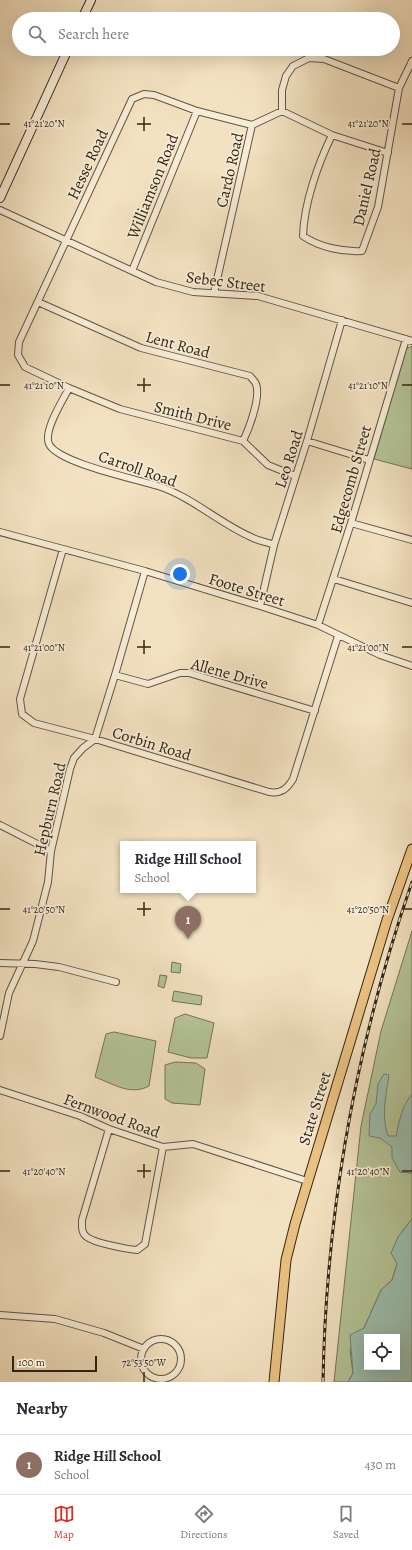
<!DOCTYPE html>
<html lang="en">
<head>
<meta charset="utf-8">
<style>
  :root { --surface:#fff; --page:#f2f2f3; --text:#2b2b33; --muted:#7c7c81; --line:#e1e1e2; --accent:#d93025 }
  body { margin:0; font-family:Alegreya,serif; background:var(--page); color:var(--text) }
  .controls { position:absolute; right:12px; bottom:12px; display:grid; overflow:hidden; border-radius:0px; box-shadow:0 4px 16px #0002 }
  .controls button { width:36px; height:36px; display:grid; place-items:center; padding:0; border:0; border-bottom:1px solid var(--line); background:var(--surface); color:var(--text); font:20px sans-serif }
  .scale { position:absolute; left:12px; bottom:10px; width:85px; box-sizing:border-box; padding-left:4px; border:2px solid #332515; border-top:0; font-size:11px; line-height:14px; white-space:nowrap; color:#332515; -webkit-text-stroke:3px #f7ecd7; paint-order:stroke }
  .you { position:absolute; left:180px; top:574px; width:14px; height:14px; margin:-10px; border:3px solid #fff; border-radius:50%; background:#1a73e8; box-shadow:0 0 0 6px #1a73e833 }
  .badge { display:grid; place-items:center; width:26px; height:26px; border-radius:50%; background:var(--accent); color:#fff; font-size:13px; font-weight:700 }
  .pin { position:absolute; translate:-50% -33px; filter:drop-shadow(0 1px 2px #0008) }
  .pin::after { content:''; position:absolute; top:21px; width:14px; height:12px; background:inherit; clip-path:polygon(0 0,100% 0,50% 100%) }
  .popup { position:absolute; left:120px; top:841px; width:136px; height:52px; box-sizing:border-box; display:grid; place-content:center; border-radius:0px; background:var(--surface); filter:drop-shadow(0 1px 3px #0005); font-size:13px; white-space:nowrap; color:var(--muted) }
  .popup b { font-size:15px; color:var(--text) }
  .popup::after { content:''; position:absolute; left:50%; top:100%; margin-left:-8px; border:8px solid transparent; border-top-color:var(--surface) }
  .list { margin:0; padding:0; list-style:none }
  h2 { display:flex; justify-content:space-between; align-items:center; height:52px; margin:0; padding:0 16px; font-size:17px }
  h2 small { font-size:13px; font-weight:400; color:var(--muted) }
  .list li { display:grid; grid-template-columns:26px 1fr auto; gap:12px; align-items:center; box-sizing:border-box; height:60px; padding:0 16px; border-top:1px solid var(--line) }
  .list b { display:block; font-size:15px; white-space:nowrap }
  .list p { margin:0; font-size:13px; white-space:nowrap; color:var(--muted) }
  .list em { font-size:13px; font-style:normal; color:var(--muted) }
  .icon { flex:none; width:22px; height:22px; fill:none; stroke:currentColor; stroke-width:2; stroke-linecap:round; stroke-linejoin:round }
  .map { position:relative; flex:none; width:412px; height:1382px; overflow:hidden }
  .search { position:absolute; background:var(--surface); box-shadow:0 4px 16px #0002; left:12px; right:12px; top:12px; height:44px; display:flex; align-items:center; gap:10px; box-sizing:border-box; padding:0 14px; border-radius:22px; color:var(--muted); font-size:15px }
  .sheet { height:112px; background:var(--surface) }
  nav { display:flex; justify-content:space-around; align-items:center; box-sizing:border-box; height:56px; border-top:1px solid var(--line); background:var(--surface); font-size:11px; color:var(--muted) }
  nav a { display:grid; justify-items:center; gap:2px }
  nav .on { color:var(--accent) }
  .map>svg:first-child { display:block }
  .green { fill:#b4c498; stroke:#747456 }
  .water { fill:#9cbeae; stroke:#728171; fill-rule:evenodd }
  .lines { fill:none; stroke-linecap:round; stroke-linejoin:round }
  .street-casing { stroke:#635440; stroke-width:8 }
  .secondary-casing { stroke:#332515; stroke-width:10 }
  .primary-casing { stroke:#332515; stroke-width:11 }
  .street { stroke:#f7ecd7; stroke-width:6 }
  .secondary { stroke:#f7ecd7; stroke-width:8 }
  .primary { stroke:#eac180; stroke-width:9 }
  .rail-casing { stroke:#332515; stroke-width:3 }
  .rail { stroke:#f7ecd7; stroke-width:1.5; stroke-dasharray:4.5; stroke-linecap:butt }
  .ticks { fill:none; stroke:#332515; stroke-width:1.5 }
  .labels { text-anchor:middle; stroke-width:3.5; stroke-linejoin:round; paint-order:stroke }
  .street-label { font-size:16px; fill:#332515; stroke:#f7ecd7 }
  .ticks-label { font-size:10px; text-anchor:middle; fill:#332515; stroke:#f7ecd7; stroke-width:3.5; stroke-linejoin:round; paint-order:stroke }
</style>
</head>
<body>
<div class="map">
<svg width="412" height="1382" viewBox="0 0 412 1382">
  <rect width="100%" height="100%" fill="#f3e2c1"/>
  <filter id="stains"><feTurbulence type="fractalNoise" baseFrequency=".005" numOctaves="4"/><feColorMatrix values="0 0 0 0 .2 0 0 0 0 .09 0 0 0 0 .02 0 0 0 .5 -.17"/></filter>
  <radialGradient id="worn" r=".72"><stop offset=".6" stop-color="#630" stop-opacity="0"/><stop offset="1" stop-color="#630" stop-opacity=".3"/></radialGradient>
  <path class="green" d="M 412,346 L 412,469 L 374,459 L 403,357 L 406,349 Z
    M 412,931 L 412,1167 L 400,1172 L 412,1173 L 412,1219 L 398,1237 L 397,1264 L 392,1280 L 381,1290 L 364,1328 L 350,1350 L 353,1373 L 348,1382 L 334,1382 L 361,1126 L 381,1031 Z
    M 172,962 L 181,964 L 180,973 L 171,972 Z
    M 160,975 L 167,976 L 164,988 L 158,986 Z
    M 174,991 L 202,996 L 201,1005 L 172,1001 Z
    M 185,1014 L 214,1023 L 207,1058 L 191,1058 L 168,1052 L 175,1018 Z
    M 114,1032 L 156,1041 L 149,1086 C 131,1096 113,1084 95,1077 L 106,1034 Z
    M 175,1062 L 196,1063 L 205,1069 L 200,1105 L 172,1103 L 165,1099 L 165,1065 Z"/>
  <path class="water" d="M 384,1074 L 389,1075 C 386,1095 381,1117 388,1136 L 396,1136 C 399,1121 402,1106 412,1094 L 412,1173 L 400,1172 L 392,1158 L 392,1147 L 380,1138 L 369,1136 L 370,1114 L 376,1104 L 378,1084 Z
    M 412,1219 L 412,1382 L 348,1382 L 353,1373 L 350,1335 L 364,1328 L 381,1290 L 392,1280 L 397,1264 L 391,1253 L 398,1237 ZM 367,1337 L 397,1337 L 397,1367 L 367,1367 Z"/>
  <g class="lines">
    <g class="street-casing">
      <path id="street" d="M 282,111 L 282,90 L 286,76 L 293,66 L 309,58 L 324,59 L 399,88
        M 252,125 L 197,111 L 154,95 L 144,94 L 132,99 L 19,342 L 18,355 L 25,367 L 69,388 L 120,409 L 243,441 L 268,465 L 295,476
        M 252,125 L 282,111 L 332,135 L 388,153
        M 332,135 C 318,164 304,203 303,236 C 319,247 342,252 362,251 L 378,207 L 399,88 L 412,61
        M 0,210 L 156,282 L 193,292 L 258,296 L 412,341
        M 132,271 L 197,111
        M 214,293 L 252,125
        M 38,302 L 141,348 L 250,376 C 252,379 255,381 256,384 C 261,397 249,429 243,441
        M 69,388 C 63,400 43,431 49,444 C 58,463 136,479 158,486 C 192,497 219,523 251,537 C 258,541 267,542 274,545
        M 307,441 L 369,460
        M 351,523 L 412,540
        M 0,532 L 145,571 L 260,606 L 318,625 L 380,655 L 412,666
        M 63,549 L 20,699 L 22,714 L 34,723 L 95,739 L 269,792 C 281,794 287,789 293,779 L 338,636
        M 334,579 L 412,603
        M 260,606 L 274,545 L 307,441 L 342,320
        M 318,625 L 351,523 L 406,339
        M 115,675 L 148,684 L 180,673 L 189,673 L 315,711
        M 0,825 L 51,851
        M 0,963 L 35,964 L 59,967 L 116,982
        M 0,1036 L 9,993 L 33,941 L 48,882 L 51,851 L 70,769 L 74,758 L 83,748 L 95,739 L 115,675 L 145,571
        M 0,1090 L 80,1116 L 109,1129 L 163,1147 L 193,1144 L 307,1181
        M 109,1129 L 82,1220 C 82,1226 81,1233 87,1237 C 94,1243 127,1249 137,1250 L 145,1244 L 163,1147
        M 0,1315 L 55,1319 L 104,1333 L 144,1349
        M141 1359a20 20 0 1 1 40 0a20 20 0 1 1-40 0Z"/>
    </g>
    <g class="secondary-casing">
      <path id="secondary" d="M 82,19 L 91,0
        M 0,198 L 68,49"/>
    </g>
    <g class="primary-casing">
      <path id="primary" d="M 274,1382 L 286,1260 L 295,1224 L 387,920 L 412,849"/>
    </g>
    <use href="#street" class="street"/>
    <use href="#secondary" class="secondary"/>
    <use href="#primary" class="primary"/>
    <g class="rail-casing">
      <path id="rail" d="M 323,1382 C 326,1211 356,1044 412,882"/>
    </g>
    <use href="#rail" class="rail"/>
  </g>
  <path class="ticks" d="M 144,117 L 144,131M 0,124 L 10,124M 137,124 L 151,124M 402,124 L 412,124M 144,378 L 144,392M 0,385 L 10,385M 137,385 L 151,385M 402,385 L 412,385M 144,640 L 144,654M 0,647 L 10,647M 137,647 L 151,647M 402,647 L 412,647M 144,902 L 144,916M 0,909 L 10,909M 137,909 L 151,909M 402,909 L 412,909M 144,1164 L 144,1178M 0,1171 L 10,1171M 137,1171 L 151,1171M 402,1171 L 412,1171M 144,1372 L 144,1382"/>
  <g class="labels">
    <g class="street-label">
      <text transform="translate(87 164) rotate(-65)" y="6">Hesse Road</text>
      <text transform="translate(229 170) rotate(-77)" y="6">Cardo Road</text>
      <text transform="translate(152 186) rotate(-68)" y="6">Williamson Road</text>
      <text transform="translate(366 187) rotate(-77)" y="6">Daniel Road</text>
      <text transform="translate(226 281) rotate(7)" y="6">Sebec Street</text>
      <text transform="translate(178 344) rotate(15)" y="6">Lent Road</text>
      <text transform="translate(193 415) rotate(14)" y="6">Smith Drive</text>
      <text transform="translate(288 459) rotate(-72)" y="6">Leo Road</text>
      <text transform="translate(138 468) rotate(19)" y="6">Carroll Road</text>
      <text transform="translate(350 479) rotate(-74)" y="6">Edgecomb Street</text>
      <text transform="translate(247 589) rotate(17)" y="6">Foote Street</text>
      <text transform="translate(230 673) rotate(15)" y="6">Allene Drive</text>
      <text transform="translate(152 743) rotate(17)" y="6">Corbin Road</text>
      <text transform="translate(49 809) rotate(-77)" y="6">Hepburn Road</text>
      <text transform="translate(314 1108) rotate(-73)" y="6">State Street</text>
      <text transform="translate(112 1115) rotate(20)" y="6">Fernwood Road</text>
    </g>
  </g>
  <g class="ticks-label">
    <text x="44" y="127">41°21'20"N</text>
    <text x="368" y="127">41°21'20"N</text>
    <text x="44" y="389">41°21'10"N</text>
    <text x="368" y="389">41°21'10"N</text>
    <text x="44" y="651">41°21'00"N</text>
    <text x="368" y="651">41°21'00"N</text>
    <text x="44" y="913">41°20'50"N</text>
    <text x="368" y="913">41°20'50"N</text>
    <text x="44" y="1175">41°20'40"N</text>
    <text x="368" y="1175">41°20'40"N</text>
    <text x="144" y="1366">72°53'50"W</text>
  </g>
  <rect width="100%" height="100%" filter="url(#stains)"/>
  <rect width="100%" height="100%" fill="url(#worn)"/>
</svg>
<div class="controls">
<button><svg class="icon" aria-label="locate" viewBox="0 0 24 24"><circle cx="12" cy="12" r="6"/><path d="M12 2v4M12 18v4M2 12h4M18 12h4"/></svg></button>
</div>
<div class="scale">100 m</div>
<div class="you"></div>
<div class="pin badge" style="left:188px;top:939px;background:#8d6e63">1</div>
<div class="popup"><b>Ridge Hill School</b>School</div>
<div class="search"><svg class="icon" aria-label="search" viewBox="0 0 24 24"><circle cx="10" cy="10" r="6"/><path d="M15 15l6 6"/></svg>Search here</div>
</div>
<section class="sheet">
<h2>Nearby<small></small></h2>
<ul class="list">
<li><span class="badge" style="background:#8d6e63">1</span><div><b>Ridge Hill School</b><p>School</p></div><em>430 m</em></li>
</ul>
</section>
<nav>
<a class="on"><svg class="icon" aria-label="map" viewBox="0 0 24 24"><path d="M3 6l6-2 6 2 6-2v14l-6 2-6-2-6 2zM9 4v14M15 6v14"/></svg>Map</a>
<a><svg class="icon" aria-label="directions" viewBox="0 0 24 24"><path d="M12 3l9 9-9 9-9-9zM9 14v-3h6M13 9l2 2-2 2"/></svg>Directions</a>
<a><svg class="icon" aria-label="saved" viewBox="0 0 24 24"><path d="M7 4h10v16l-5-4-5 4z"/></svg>Saved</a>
</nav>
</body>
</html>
